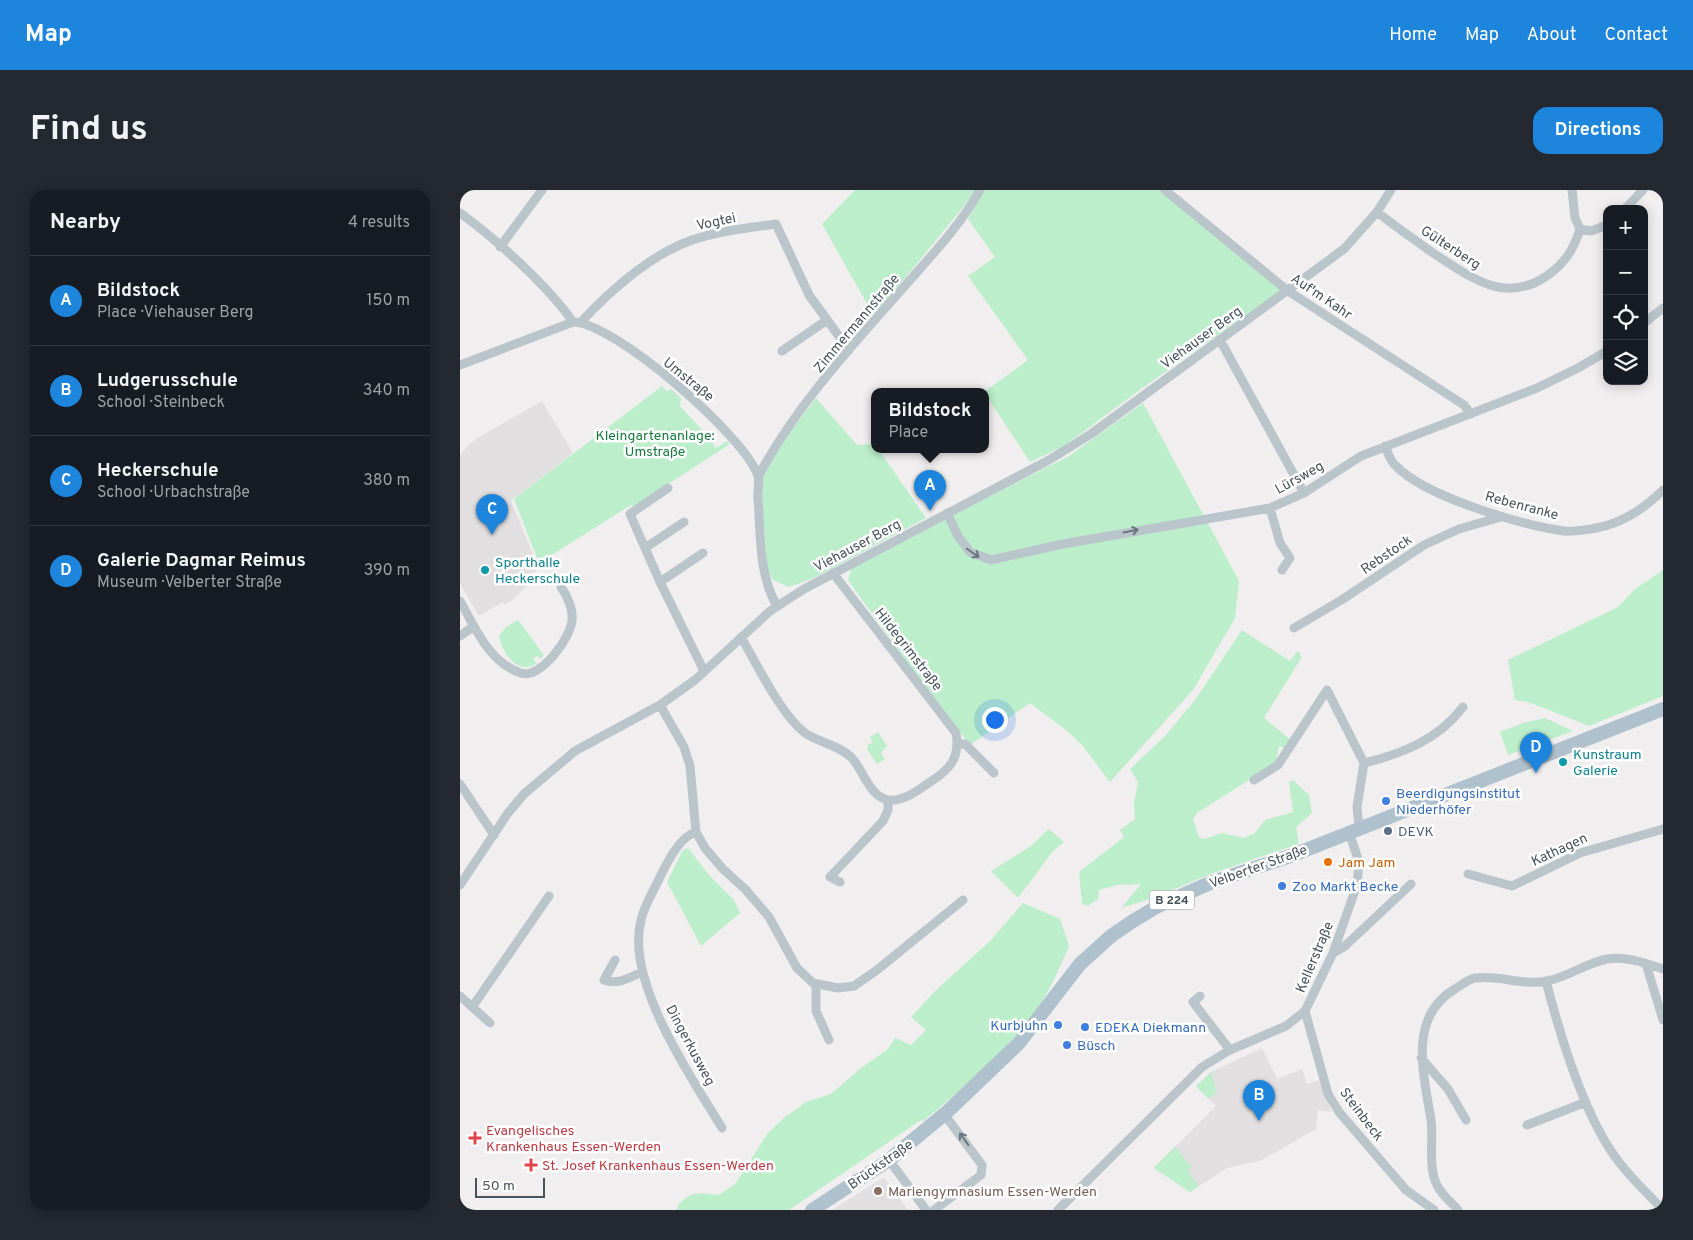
<!DOCTYPE html>
<html lang="en">
<head>
<meta charset="utf-8">
<style>
  :root { --surface:#171b24; --page:#242831; --text:#f1f3f6; --muted:#9ea1a6; --line:#363941; --accent:#1d86dc }
  body { margin:0; font-family:Overpass,sans-serif; background:var(--page); color:var(--text) }
  .controls { position:absolute; right:15px; top:15px; display:grid; overflow:hidden; border-radius:10px; box-shadow:0 2px 12px #0003 }
  .controls button { width:45px; height:45px; display:grid; place-items:center; padding:0; border:0; border-bottom:1px solid var(--line); background:var(--surface); color:var(--text); font:25px sans-serif }
  .scale { position:absolute; left:15px; bottom:12px; width:70px; box-sizing:border-box; padding-left:5px; border:2px solid #47545b; border-top:0; font-size:14px; line-height:18px; white-space:nowrap; color:#47545b; -webkit-text-stroke:4px #fff; paint-order:stroke }
  .you { position:absolute; left:534px; top:529px; width:18px; height:18px; margin:-12px; border:4px solid #fff; border-radius:50%; background:#1a73e8; box-shadow:0 0 0 8px #1a73e833 }
  .badge { display:grid; place-items:center; width:32px; height:32px; border-radius:50%; background:var(--accent); color:#fff; font-size:16px; font-weight:700 }
  .pin { position:absolute; translate:-50% -41px; filter:drop-shadow(0 1px 2px #0008) }
  .pin::after { content:''; position:absolute; top:26px; width:18px; height:15px; background:inherit; clip-path:polygon(0 0,100% 0,50% 100%) }
  .popup { position:absolute; left:411px; top:198px; width:118px; height:65px; box-sizing:border-box; display:grid; place-content:center; border-radius:10px; background:var(--surface); filter:drop-shadow(0 1px 4px #0005); font-size:16px; white-space:nowrap; color:var(--muted) }
  .popup b { font-size:19px; color:var(--text) }
  .popup::after { content:''; position:absolute; left:50%; top:100%; margin-left:-10px; border:10px solid transparent; border-top-color:var(--surface) }
  .list { margin:0; padding:0; list-style:none }
  h2 { display:flex; justify-content:space-between; align-items:center; height:65px; margin:0; padding:0 20px; font-size:21px }
  h2 small { font-size:16px; font-weight:400; color:var(--muted) }
  .list li { display:grid; grid-template-columns:32px 1fr auto; gap:15px; align-items:center; box-sizing:border-box; height:90px; padding:0 20px; border-top:1px solid var(--line) }
  .list b { display:block; font-size:19px; white-space:nowrap }
  .list p { margin:0; font-size:16px; white-space:nowrap; color:var(--muted) }
  .list em { font-size:16px; font-style:normal; color:var(--muted) }
  .icon { flex:none; width:28px; height:28px; fill:none; stroke:currentColor; stroke-width:2; stroke-linecap:round; stroke-linejoin:round }
  .map { position:relative; flex:none; width:1203px; height:1020px; overflow:hidden; border-radius:15px }
  header { display:flex; align-items:center; gap:30px; box-sizing:border-box; height:70px; padding:0 25px; background:var(--accent); color:#fff }
  header strong { font-size:24px }
  nav { display:flex; gap:28px; margin-inline-start:auto; font-size:18px }
  .intro { display:flex; align-items:center; justify-content:space-between; box-sizing:border-box; height:120px; padding:0 30px }
  h1 { margin:0; font-size:35px }
  .button { padding:12px 22px; border-radius:15px; background:var(--accent); color:#fff; font-size:18px; font-weight:700 }
  main { display:flex; gap:30px; padding:0 30px }
  aside { flex:1; background:var(--surface); border-radius:15px; box-shadow:0 2px 12px #0003 }
  .map>svg:first-child { display:block }
  .education { fill:#e2dfe0 }
  .green { fill:#bdeecb }
  .lines { fill:none; stroke-linecap:round; stroke-linejoin:round }
  .minor { stroke:#bac5cb; stroke-width:9 }
  .primary { stroke:#afc1cd; stroke-width:14 }
  .oneway { stroke:#6a767d }
  .culture-dot { fill:#0f9aa8; stroke:#fff; stroke-width:2 }
  .shop-dot { fill:#3f7fe0; stroke:#fff; stroke-width:2 }
  .service-dot { fill:#5c6f8a; stroke:#fff; stroke-width:2 }
  .food-dot { fill:#e8710a; stroke:#fff; stroke-width:2 }
  .health-dot { fill:#e0444e; stroke:#fff; stroke-width:2 }
  .education-dot { fill:#8d6e63; stroke:#fff; stroke-width:2 }
  .labels { text-anchor:middle; stroke-width:5; stroke-linejoin:round; paint-order:stroke }
  .shield { fill:#fff; stroke:#7e878c; stroke-width:1 }
  .shield-label { font-size:12px; font-weight:bold; fill:#47545b }
  .street-label { font-size:14px; fill:#47545b; stroke:#fff }
  .park-label { font-size:14px; fill:#197b3f; stroke:#fff }
  .culture-label { font-size:14px; fill:#0d838f; stroke:#fff; text-anchor:start }
  .shop-label { font-size:14px; fill:#366cbe; stroke:#fff; text-anchor:start }
  .service-label { font-size:14px; fill:#4e5e75; stroke:#fff; text-anchor:start }
  .food-label { font-size:14px; fill:#c56008; stroke:#fff; text-anchor:start }
  .health-label { font-size:14px; fill:#be3a42; stroke:#fff; text-anchor:start }
  .education-label { font-size:14px; fill:#785e54; stroke:#fff; text-anchor:start }
</style>
</head>
<body>
<header>
<strong>Map</strong>
<nav><a>Home</a><a>Map</a><a>About</a><a>Contact</a></nav>
</header>
<div class="intro"><h1>Find us</h1><a class="button">Directions</a></div>
<main>
<aside>
<h2>Nearby<small>4 results</small></h2>
<ul class="list">
<li><span class="badge">A</span><div><b>Bildstock</b><p>Place · Viehauser Berg</p></div><em>150 m</em></li>
<li><span class="badge">B</span><div><b>Ludgerusschule</b><p>School · Steinbeck</p></div><em>340 m</em></li>
<li><span class="badge">C</span><div><b>Heckerschule</b><p>School · Urbachstraße</p></div><em>380 m</em></li>
<li><span class="badge">D</span><div><b>Galerie Dagmar Reimus</b><p>Museum · Velberter Straße</p></div><em>390 m</em></li>
</ul>
</aside>
<div class="map">
<svg width="1203" height="1020" viewBox="0 0 1203 1020">
  <rect width="100%" height="100%" fill="#f1eeef"/>
  <path class="education" d="M 82,211 L 113,263 L 51,311 L 79,379 L 66,386 L 65,397 L 55,408 L 45,415 L 43,412 L 19,426 L 0,394 L 0,266 L 9,254 L 21,246 Z
    M 802,858 L 817,889 L 842,879 L 847,894 L 859,890 L 872,922 L 858,920 L 856,939 L 802,970 L 767,978 L 730,1002 L 694,978 L 756,916 L 736,896 L 753,881 Z
    M 424,987 L 448,1020 L 372,1020 L 394,1006 Z"/>
  <path class="green" d="M 395,0 L 517,0 L 414,126 L 362,34 Z
    M 525,0 L 701,0 L 822,100 L 681,199 L 604,256 L 570,272 L 524,202 L 568,170 L 508,86 L 535,67 L 508,29 Z
    M 202,196 L 207,201 L 211,199 L 221,208 L 220,216 L 246,244 L 256,258 L 267,251 L 270,254 L 173,317 L 171,315 L 79,373 L 54,309 Z
    M 356,208 L 397,255 L 415,254 L 415,260 L 419,260 L 466,328 L 356,387 L 329,397 L 313,390 L 307,379 L 301,290 L 320,255 Z
    M 683,213 L 779,391 L 775,428 L 733,500 L 650,592 L 622,555 L 606,540 L 570,513 L 510,555 L 456,485 L 388,390 L 392,376 L 609,266 Z
    M 1203,380 L 1203,506 L 1129,536 L 1068,512 L 1055,510 L 1048,470 L 1158,417 L 1175,399 Z
    M 58,430 L 84,465 L 80,469 L 77,466 L 73,469 L 77,473 C 58,487 42,463 39,446 L 46,437 Z
    M 782,440 L 830,471 L 838,461 L 842,467 L 804,528 L 832,551 L 824,558 L 819,556 L 816,573 L 737,623 L 733,629 L 739,647 L 745,649 L 762,643 L 784,648 L 795,643 L 805,630 L 833,622 L 829,592 L 833,590 L 849,605 L 852,623 L 836,637 L 839,654 L 753,683 L 693,708 L 661,718 L 681,694 L 658,695 L 639,700 L 638,709 L 628,716 L 622,714 L 619,682 L 664,647 L 660,640 L 675,629 L 674,613 L 678,592 L 670,579 L 705,546 L 735,510 Z
    M 1085,528 L 1113,541 L 1048,565 L 1040,542 L 1063,533 Z
    M 418,542 L 427,556 L 421,563 L 425,569 L 417,574 L 407,559 L 408,554 L 413,553 L 410,547 Z
    M 589,639 L 604,652 L 593,661 L 558,708 L 531,681 L 571,656 Z
    M 228,658 L 250,686 L 274,710 L 280,723 L 241,756 L 207,692 L 223,660 Z
    M 563,713 L 600,729 L 609,756 C 602,772 595,789 586,805 C 560,849 503,899 463,931 L 461,930 L 329,1020 L 216,1020 C 225,1001 241,1002 259,1005 L 275,994 L 308,943 L 325,927 L 346,912 L 371,904 L 401,878 L 428,859 L 435,848 L 451,855 L 466,840 L 451,827 L 476,800 L 530,751 Z
    M 751,882 L 757,902 L 749,909 L 736,896 Z
    M 715,957 L 731,977 L 728,980 L 738,997 L 730,1002 L 694,978 Z"/>
  <g class="lines">
    <path class="minor" d="M 705,0 L 828,101 L 1004,215 L 1011,224
      M 1112,0 L 1115,28 L 1120,39
      M 1165,19 L 1183,0
      M 917,22 C 936,37 956,51 976,65 C 1012,88 1046,115 1088,85 C 1105,73 1114,59 1120,39 L 1131,41 L 1147,35
      M 0,23 C 36,49 88,96 113,132
      M 40,57 L 82,0
      M 121,132 C 151,100 189,65 232,50 C 259,41 288,38 316,34 L 349,105 L 389,160
      M 1184,133 L 1203,118
      M 760,150 L 844,303
      M 322,161 L 367,130
      M 0,175 L 113,132 C 154,132 285,246 298,286 C 300,293 297,302 298,309 C 301,345 298,383 317,416
      M 925,256 C 928,263 930,271 936,276 C 966,307 1061,335 1104,341 C 1112,342 1123,340 1131,339 C 1159,335 1183,320 1203,300
      M 298,287 C 335,217 391,157 443,98 C 470,67 500,36 520,0
      M 208,298 L 170,324 L 200,392 L 244,481
      M 810,318 L 820,353 L 830,368 L 822,380
      M 487,323 L 498,346 L 510,362 L 531,370 L 603,354 L 810,318 L 844,303 L 901,266 L 1077,198 L 1118,178 L 1147,161
      M 185,358 L 224,332
      M 200,392 L 243,363
      M 0,411 C 15,437 29,473 61,483 C 80,490 112,447 112,429 C 113,419 107,405 101,397
      M 834,438 L 883,409 L 964,355 L 999,339 L 1041,327
      M 0,446 L 14,436
      M 281,447 C 297,474 321,525 345,543 C 360,553 379,555 392,568 C 403,580 410,608 429,610 C 444,612 461,598 473,590 C 492,578 500,565 496,543 L 373,383
      M 200,515 L 224,557 L 230,576 L 236,642 L 245,658 L 262,678 L 285,699 L 309,727 L 337,778 L 353,793 L 378,798 L 394,796 L 417,780 L 503,710
      M 498,554 L 505,554 L 534,583
      M 904,573 C 942,564 979,549 1003,517
      M 794,590 L 818,575 L 867,500 L 904,573 L 897,617 L 899,637
      M 0,594 L 34,645
      M 236,642 C 219,647 207,673 199,689 C 193,702 184,716 181,730 C 165,791 231,887 262,938
      M 1008,684 L 1052,696 L 1120,663 L 1203,639
      M 380,692 L 370,687 L 423,631 L 428,620 L 428,610
      M 0,695 L 48,623 L 64,604 L 115,561 L 200,515 L 235,490 L 310,421 L 344,399 L 589,270 L 631,244 L 884,59 L 917,22 L 931,0
      M 873,763 L 885,756 L 951,694
      M 155,770 L 144,790 C 158,795 169,788 182,782
      M 1186,774 L 1203,830
      M 1086,791 C 1100,845 1125,929 1159,972 C 1172,989 1188,1004 1203,1020
      M 356,795 L 356,821 L 369,850
      M 0,806 L 30,833
      M 740,806 L 733,812 L 770,860
      M 13,816 L 89,706
      M 845,821 L 868,904 L 879,922 L 946,1000 L 974,1020
      M 961,868 L 988,899 L 1006,930
      M 1067,935 L 1126,912
      M 429,970 L 466,1020
      M 474,1020 L 521,985 L 522,975 L 484,924
      M 598,1020 L 742,877 L 770,860 L 826,836 L 845,821 L 873,763 L 897,695 L 899,672 L 889,642
      M 998,1020 C 992,1013 983,1006 978,997 C 967,978 974,951 971,930 C 964,885 947,827 995,799 C 1001,795 1009,789 1015,788 C 1040,785 1064,796 1087,791 C 1108,787 1126,773 1147,769 C 1167,766 1185,773 1203,779"/>
    <path class="primary" d="M 352,1020 L 429,970 L 487,922 L 559,853 L 620,774 L 651,746 L 673,731 L 698,716 L 750,693 L 833,665 L 1203,519"/>
  </g>
  <defs><path id="oneway-shaft" d="M-6 0H5M1.5-3L5.5 0L1.5 3" fill="none" stroke-width="1.6" stroke-linecap="round" stroke-linejoin="round" transform="scale(1.25)"/></defs>
  <g class="oneway">
    <use href="#oneway-shaft" transform="translate(671 341) rotate(-11)"/>
    <use href="#oneway-shaft" transform="translate(513 363) rotate(35)"/>
    <use href="#oneway-shaft" transform="translate(504 949) rotate(-126)"/>
  </g>
  <g class="culture-dot">
    <circle cx="25" cy="380" r="5"/>
    <circle cx="1103" cy="572" r="5"/>
  </g>
  <g class="shop-dot">
    <circle cx="926" cy="611" r="5"/>
    <circle cx="822" cy="696" r="5"/>
    <circle cx="598" cy="835" r="5"/>
    <circle cx="625" cy="837" r="5"/>
    <circle cx="607" cy="855" r="5"/>
  </g>
  <circle class="service-dot" cx="928" cy="641" r="5"/>
  <circle class="food-dot" cx="868" cy="672" r="5"/>
  <g class="health-dot">
    <path d="M12.5 940.5h5v5h5v5h-5v5h-5v-5h-5v-5h5z"/>
    <path d="M68.5 967.5h5v5h5v5h-5v5h-5v-5h-5v-5h5z"/>
  </g>
  <circle class="education-dot" cx="418" cy="1001" r="5"/>
  <g class="labels">
    <rect class="shield" x="689.5" y="700.5" width="45" height="19" rx="4"/>
    <g class="shield-label">
      <text x="712" y="714">B 224</text>
    </g>
    <g class="street-label">
      <text transform="translate(256 31) rotate(-12)" y="5">Vogtei</text>
      <text transform="translate(991 57) rotate(33)" y="5">Gülterberg</text>
      <text transform="translate(862 106) rotate(34)" y="5">Auf'm Kahr</text>
      <text transform="translate(396 133) rotate(-50)" y="5">Zimmermannstraße</text>
      <text transform="translate(741 147) rotate(-36)" y="5">Viehauser Berg</text>
      <text transform="translate(229 189) rotate(39)" y="5">Umstraße</text>
      <text transform="translate(839 287) rotate(-29)" y="5">Lürsweg</text>
      <text transform="translate(1062 315) rotate(15)" y="5">Rebenranke</text>
      <text transform="translate(397 355) rotate(-28)" y="5">Viehauser Berg</text>
      <text transform="translate(926 364) rotate(-34)" y="5">Rebstock</text>
      <text transform="translate(449 459) rotate(52)" y="5">Hildegrimstraße</text>
      <text transform="translate(1099 659) rotate(-25)" y="5">Kathagen</text>
      <text transform="translate(798 676) rotate(-20)" y="5">Velberter Straße</text>
      <text transform="translate(854 767) rotate(-67)" y="5">Kellerstraße</text>
      <text transform="translate(231 855) rotate(62)" y="5">Dingerkusweg</text>
      <text transform="translate(902 924) rotate(53)" y="5">Steinbeck</text>
      <text transform="translate(420 974) rotate(-35)" y="5">Brückstraße</text>
    </g>
    <g class="park-label">
      <text x="195" y="250">Kleingartenanlage:<tspan x="195" dy="16">Umstraße</tspan></text>
    </g>
    <g class="culture-label">
      <text x="35" y="377">Sporthalle<tspan x="35" dy="16">Heckerschule</tspan></text>
      <text x="1113" y="569">Kunstraum<tspan x="1113" dy="16">Galerie</tspan></text>
    </g>
    <g class="shop-label">
      <text x="936" y="608">Beerdigungsinstitut<tspan x="936" dy="16">Niederhöfer</tspan></text>
      <text x="832" y="701">Zoo Markt Becke</text>
      <text x="588" y="840" text-anchor="end">Kurbjuhn</text>
      <text x="635" y="842">EDEKA Diekmann</text>
      <text x="617" y="860">Büsch</text>
    </g>
    <g class="service-label">
      <text x="938" y="646">DEVK</text>
    </g>
    <g class="food-label">
      <text x="878" y="677">Jam Jam</text>
    </g>
    <g class="health-label">
      <text x="26" y="945">Evangelisches<tspan x="26" dy="16">Krankenhaus Essen-Werden</tspan></text>
      <text x="82" y="980">St. Josef Krankenhaus Essen-Werden</text>
    </g>
    <g class="education-label">
      <text x="428" y="1006">Mariengymnasium Essen-Werden</text>
    </g>
  </g>
</svg>
<div class="controls">
<button>+</button>
<button>−</button>
<button><svg class="icon" aria-label="locate" viewBox="0 0 24 24"><circle cx="12" cy="12" r="6"/><path d="M12 2v4M12 18v4M2 12h4M18 12h4"/></svg></button>
<button><svg class="icon" aria-label="layers" viewBox="0 0 24 24"><path d="M12 4l9 5-9 5-9-5zM3 14l9 5 9-5"/></svg></button>
</div>
<div class="scale">50 m</div>
<div class="you"></div>
<div class="pin badge" style="left:470px;top:321px">A</div>
<div class="popup"><b>Bildstock</b>Place</div>
<div class="pin badge" style="left:799px;top:931px">B</div>
<div class="pin badge" style="left:32px;top:345px">C</div>
<div class="pin badge" style="left:1076px;top:583px">D</div>
</div>
</main>
</body>
</html>
